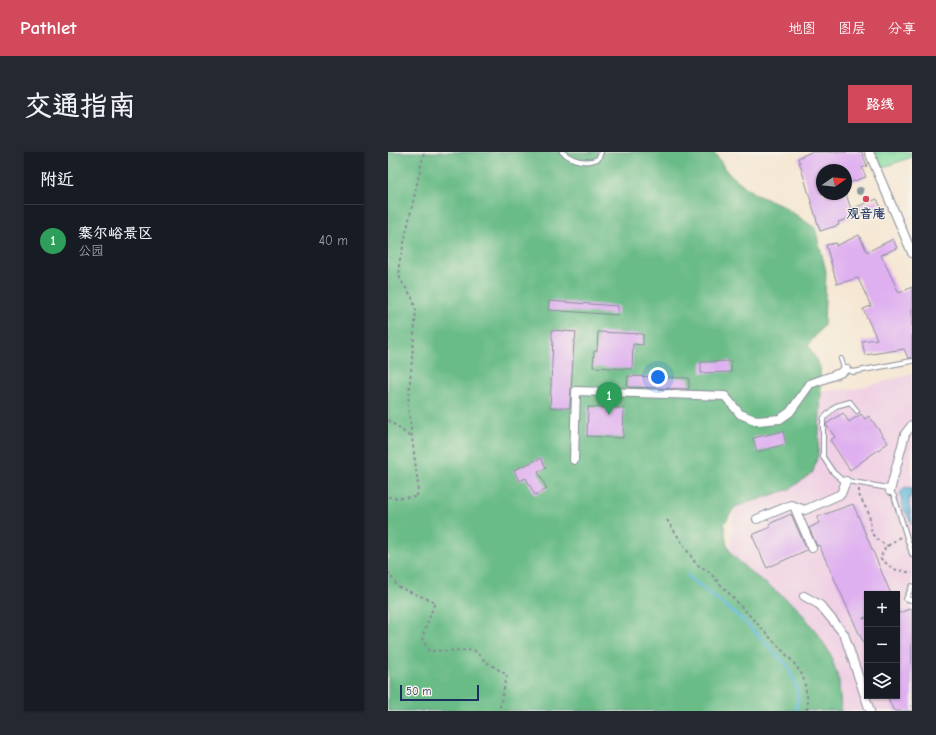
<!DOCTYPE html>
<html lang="zh">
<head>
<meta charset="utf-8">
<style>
  :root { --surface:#171b24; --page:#242831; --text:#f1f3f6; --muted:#9ea1a6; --line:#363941; --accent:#d1495b }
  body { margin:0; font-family:"Comic Neue","LXGW WenKai TC",sans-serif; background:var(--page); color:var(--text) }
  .controls { position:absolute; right:12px; bottom:12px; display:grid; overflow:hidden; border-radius:0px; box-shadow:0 1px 3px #0004 }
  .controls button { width:36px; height:36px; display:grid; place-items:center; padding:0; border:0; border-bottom:1px solid var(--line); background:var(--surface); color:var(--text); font:20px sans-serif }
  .compass { position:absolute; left:428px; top:12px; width:36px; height:36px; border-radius:50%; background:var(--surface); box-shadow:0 1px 3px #0004; rotate:76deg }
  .scale { position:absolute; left:12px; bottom:10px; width:79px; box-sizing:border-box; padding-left:4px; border:2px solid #1b2f5e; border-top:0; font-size:11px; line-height:14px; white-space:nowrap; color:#1b2f5e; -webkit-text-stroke:3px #f7f3e8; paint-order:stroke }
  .you { position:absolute; left:270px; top:225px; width:14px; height:14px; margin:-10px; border:3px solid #fff; border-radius:50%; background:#1a73e8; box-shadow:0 0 0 6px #1a73e833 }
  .badge { display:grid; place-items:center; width:26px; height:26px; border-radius:50%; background:var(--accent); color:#fff; font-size:13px; font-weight:700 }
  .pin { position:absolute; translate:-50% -33px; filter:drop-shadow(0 1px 2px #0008) }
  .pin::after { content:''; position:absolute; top:21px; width:14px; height:12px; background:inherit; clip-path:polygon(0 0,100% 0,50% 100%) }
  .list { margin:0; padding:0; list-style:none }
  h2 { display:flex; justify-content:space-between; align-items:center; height:52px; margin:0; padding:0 16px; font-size:17px }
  h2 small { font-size:13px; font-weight:400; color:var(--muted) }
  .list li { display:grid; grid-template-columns:26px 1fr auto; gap:12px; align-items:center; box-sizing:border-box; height:72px; padding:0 16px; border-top:1px solid var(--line) }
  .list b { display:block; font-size:15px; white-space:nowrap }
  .list p { margin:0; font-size:13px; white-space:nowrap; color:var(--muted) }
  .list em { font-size:13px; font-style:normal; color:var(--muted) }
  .icon { flex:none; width:22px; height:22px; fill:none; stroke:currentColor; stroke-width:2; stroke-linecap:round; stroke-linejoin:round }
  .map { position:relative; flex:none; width:524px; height:559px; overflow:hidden; border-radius:0px }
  header { display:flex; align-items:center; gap:24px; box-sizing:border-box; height:56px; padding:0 20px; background:var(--accent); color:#fff }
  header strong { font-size:19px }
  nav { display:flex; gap:22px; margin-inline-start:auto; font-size:14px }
  .intro { display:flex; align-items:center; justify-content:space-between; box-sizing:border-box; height:96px; padding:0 24px }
  h1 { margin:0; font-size:28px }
  .button { padding:10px 18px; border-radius:0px; background:var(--accent); color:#fff; font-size:14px; font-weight:700 }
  main { display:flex; gap:24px; padding:0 24px }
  aside { flex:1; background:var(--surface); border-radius:0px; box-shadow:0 1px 3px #0004 }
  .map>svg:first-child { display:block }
  .built { fill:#f0d0e4; fill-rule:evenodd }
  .green { fill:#84dca1; stroke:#508680 }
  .forest { fill:#6bbc87; stroke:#437672 }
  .water { fill:#5ab6d8; stroke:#3a729b }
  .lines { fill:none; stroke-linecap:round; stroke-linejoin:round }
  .stream { stroke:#5ab6d8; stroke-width:3 }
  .building { fill:#dfb0f0 }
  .lane-casing { stroke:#888b98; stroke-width:6 }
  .street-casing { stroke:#888b98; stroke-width:10 }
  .path { stroke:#888b98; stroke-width:2; stroke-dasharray:3 3; stroke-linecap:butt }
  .lane { stroke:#fff; stroke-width:4 }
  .street { stroke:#fff; stroke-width:8 }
  .tree { fill:#8b999c }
  .poi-dot { fill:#d1495b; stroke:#f7f3e8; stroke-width:1.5 }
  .labels { text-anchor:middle; stroke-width:3; stroke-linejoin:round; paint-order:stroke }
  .poi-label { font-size:13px; font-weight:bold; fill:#1b2f5e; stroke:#f7f3e8 }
</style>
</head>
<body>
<header>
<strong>Pathlet</strong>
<nav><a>地图</a><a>图层</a><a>分享</a></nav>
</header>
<div class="intro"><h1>交通指南</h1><a class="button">路线</a></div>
<main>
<aside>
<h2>附近<small></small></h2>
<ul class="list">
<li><span class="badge" style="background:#2e9e5b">1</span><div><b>寨尔峪景区</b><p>公园</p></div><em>40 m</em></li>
</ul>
</aside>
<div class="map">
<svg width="524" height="559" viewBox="0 0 524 559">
  <rect width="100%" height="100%" fill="#f7f3e8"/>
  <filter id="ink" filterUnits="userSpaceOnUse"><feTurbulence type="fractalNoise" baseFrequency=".025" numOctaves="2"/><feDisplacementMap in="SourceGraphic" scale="8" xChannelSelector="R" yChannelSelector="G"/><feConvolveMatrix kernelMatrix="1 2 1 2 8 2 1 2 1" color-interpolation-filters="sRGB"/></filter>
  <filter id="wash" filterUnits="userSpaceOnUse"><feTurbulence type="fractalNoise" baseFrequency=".012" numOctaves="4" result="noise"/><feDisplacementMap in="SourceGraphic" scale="16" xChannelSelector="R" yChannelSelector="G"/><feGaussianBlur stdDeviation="0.9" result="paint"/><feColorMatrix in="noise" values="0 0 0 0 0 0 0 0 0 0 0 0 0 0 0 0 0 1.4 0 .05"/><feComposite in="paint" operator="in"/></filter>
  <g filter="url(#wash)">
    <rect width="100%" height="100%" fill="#f5e7d3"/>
    <path class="built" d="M 524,222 L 524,559 L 453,559 L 365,422 L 342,400 L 347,355 L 435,239 L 467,237 ZM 479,442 L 509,442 L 509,544 L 479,544 Z"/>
    <path class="green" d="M 487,0 L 524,0 L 524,5 L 493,16 Z"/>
    <path class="forest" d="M 0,0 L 326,0 L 340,21 L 368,43 L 392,52 L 427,76 L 438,119 L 436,173 L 420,193 L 432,215 L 433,242 L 430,302 L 425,320 L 402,337 L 347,355 L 336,372 L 338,389 L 342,400 L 360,418 L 409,455 L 429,481 L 442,501 L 451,529 L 453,559 L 0,559 Z"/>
    <path class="water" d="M 517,335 L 524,336 L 524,344 L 522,344 C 519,355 524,362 524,373 L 518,360 L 516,359 L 512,341 Z"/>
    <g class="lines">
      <path class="stream" d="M 300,424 L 356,469 L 400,514 L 409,536 L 410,545 L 408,559"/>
    </g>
    <g id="blocks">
      <path class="building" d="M 423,0 L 474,0 L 479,14 L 474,16 L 478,25 L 458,32 L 458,18 L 434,18 L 434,42 L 458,42 L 463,57 L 489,47 L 493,56 L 470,65 L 469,64 L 450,70 L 451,73 L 432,79 L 410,6 Z
        M 471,83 L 479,100 L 505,87 L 509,96 L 493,103 L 511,141 L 524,135 L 524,206 L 520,206 L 516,197 L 477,203 L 474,189 L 489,187 L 475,157 L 483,154 L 470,126 L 449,132 L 438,93 L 448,91 L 448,94 Z
        M 161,149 L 230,154 L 230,163 L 160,158 Z
        M 164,178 L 188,180 L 187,189 L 186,189 L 182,256 L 162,256 L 165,188 L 164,188 Z
        M 210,180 L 255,182 L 255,193 L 245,192 L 244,217 L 205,215 L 206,199 L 209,199 Z
        M 343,209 L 343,220 L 313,221 L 313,210 Z
        M 240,224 L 301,226 L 301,237 L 239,235 Z
        M 200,255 L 236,256 L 235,286 L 199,284 Z
        M 455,261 L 461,270 L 473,262 L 477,267 L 481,264 L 500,291 L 462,318 L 442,288 L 447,285 L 438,273 L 438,272 Z
        M 395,279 L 398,292 L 369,300 L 365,286 Z
        M 153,306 L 158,316 L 150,320 L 159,337 L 147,343 L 138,326 L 131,329 L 126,318 Z
        M 465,352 L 503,442 L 479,442 L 479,499 L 431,393 L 429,394 L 421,376 L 431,371 L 429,365 Z
        M 403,362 L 419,398 L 379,416 L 364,383 L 383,375 L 381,372 Z
        M 524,456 L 524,559 L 506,559 L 499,544 L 509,544 L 509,462 Z"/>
    </g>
  </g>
  <g filter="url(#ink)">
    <use href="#blocks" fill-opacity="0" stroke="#888b98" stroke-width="1"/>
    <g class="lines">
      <g class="lane-casing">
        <path id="lane" d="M 174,0 C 185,9 197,12 210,7 L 213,0
          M 453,207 L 456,216 L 465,220 L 524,209
          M 469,259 L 462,250 L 448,254 L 435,267 L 435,305 L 445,320 L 454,328 L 500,336 L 506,344 L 524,402
          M 524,434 L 518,447 L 524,448"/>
      </g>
      <g class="street-casing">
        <path id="street" d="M 481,0 L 524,101
          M 186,308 L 188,239 L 337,244 L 352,262 L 369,269 L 392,267 L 402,260 L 422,232 L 452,221 L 458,217
          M 502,339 L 517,282 L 524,273
          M 369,367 L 403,353 L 406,354
          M 424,396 L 406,354 L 417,358 L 453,342 L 458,329
          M 416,444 L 432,453 L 456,482 L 482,559"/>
      </g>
      <path class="path" d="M 0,268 L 24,286
        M 471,337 L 471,343 L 481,362 L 484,382 L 491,389 L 500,394
        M 0,345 L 10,346 L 29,345 L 30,333 L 20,254 L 28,159 L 24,145 L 12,127 L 11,113 L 36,0
        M 279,368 L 308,412 L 320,419 L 405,510 L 415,524 L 419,544 L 419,559
        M 512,385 L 497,396 L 492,406 L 505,417 L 524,421
        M 0,420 L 10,435 L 47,450 L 34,486 L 41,499 L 86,498 L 97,509 L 119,523 L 111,559
        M 475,467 L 479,464"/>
      <use href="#lane" class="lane"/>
      <use href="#street" class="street"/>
    </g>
    <circle class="tree" cx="472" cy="39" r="4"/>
  </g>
  <circle class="poi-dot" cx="478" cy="47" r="4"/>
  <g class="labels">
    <g class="poi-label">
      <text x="478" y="66">观音庵</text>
    </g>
  </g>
</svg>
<div class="controls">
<button>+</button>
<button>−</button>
<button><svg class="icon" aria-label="layers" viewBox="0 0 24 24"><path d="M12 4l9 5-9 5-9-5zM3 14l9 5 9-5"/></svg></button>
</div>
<svg class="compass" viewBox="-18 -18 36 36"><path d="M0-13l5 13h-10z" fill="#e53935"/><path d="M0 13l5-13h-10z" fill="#9ea1a6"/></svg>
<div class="scale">50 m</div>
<div class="you"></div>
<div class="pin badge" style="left:221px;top:263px;background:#2e9e5b">1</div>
</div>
</main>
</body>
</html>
